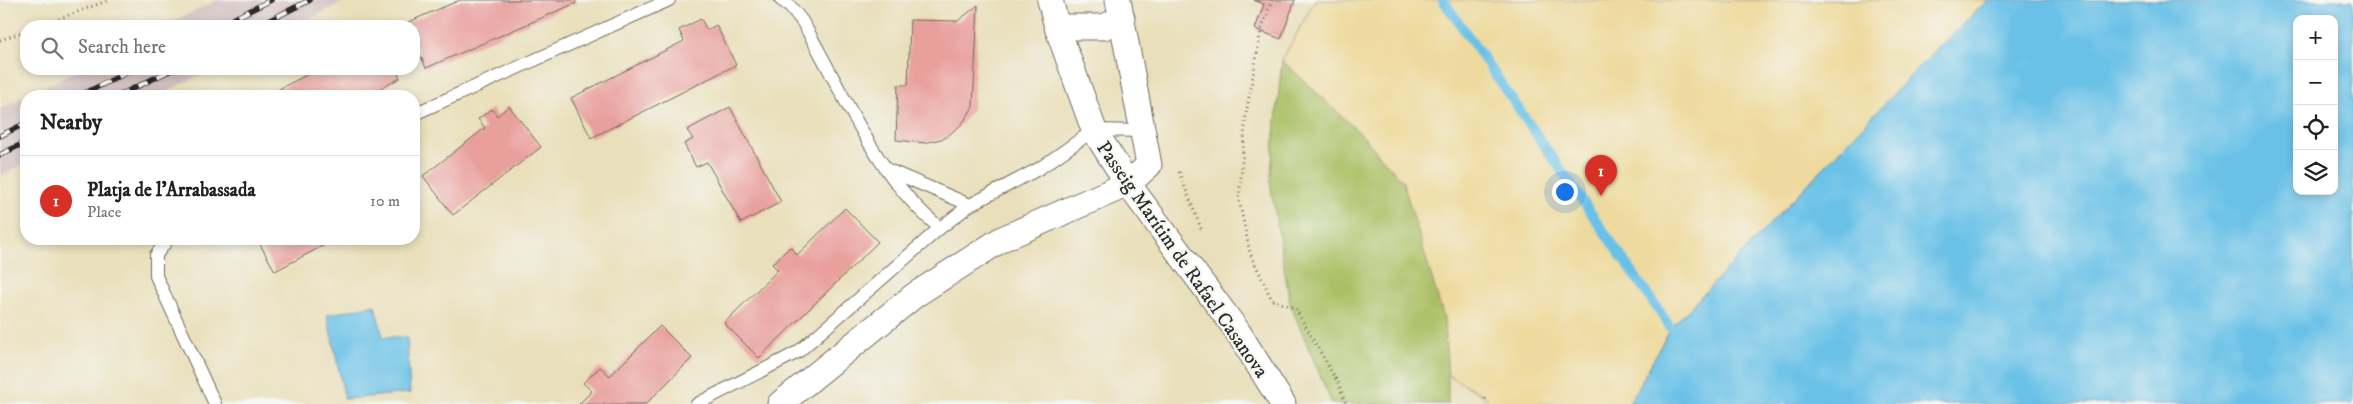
<!DOCTYPE html>
<html lang="en">
<head>
<meta charset="utf-8">
<style>
  :root { --surface:#fff; --page:#f2f2f2; --text:#202124; --muted:#757577; --line:#e0e0e0; --accent:#d93025 }
  body { margin:0; font-family:"IM FELL DW Pica",serif; background:var(--page); color:var(--text) }
  .controls { position:absolute; right:15px; top:15px; display:grid; overflow:hidden; border-radius:10px; box-shadow:0 2px 8px #0003 }
  .controls button { width:45px; height:45px; display:grid; place-items:center; padding:0; border:0; border-bottom:1px solid var(--line); background:var(--surface); color:var(--text); font:25px sans-serif }
  .you { position:absolute; left:1564px; top:191px; width:18px; height:18px; margin:-12px; border:4px solid #fff; border-radius:50%; background:#1a73e8; box-shadow:0 0 0 8px #1a73e833 }
  .badge { display:grid; place-items:center; width:32px; height:32px; border-radius:50%; background:var(--accent); color:#fff; font-size:16px; font-weight:700 }
  .pin { position:absolute; translate:-50% -41px; filter:drop-shadow(0 1px 2px #0008) }
  .pin::after { content:''; position:absolute; top:26px; width:18px; height:15px; background:inherit; clip-path:polygon(0 0,100% 0,50% 100%) }
  .list { margin:0; padding:0; list-style:none }
  h2 { display:flex; justify-content:space-between; align-items:center; height:65px; margin:0; padding:0 20px; font-size:21px }
  h2 small { font-size:16px; font-weight:400; color:var(--muted) }
  .list li { display:grid; grid-template-columns:32px 1fr auto; gap:15px; align-items:center; box-sizing:border-box; height:90px; padding:0 20px; border-top:1px solid var(--line) }
  .list b { display:block; font-size:19px; white-space:nowrap }
  .list p { margin:0; font-size:16px; white-space:nowrap; color:var(--muted) }
  .list em { font-size:16px; font-style:normal; color:var(--muted) }
  .icon { flex:none; width:28px; height:28px; fill:none; stroke:currentColor; stroke-width:2; stroke-linecap:round; stroke-linejoin:round }
  .map { position:relative; flex:none; width:2353px; height:404px; overflow:hidden }
  .search { position:absolute; background:var(--surface); box-shadow:0 2px 8px #0003; left:20px; top:20px; width:400px; height:55px; display:flex; align-items:center; gap:12px; box-sizing:border-box; padding:0 18px; border-radius:20px; color:var(--muted); font-size:19px }
  .panel { position:absolute; background:var(--surface); box-shadow:0 2px 8px #0003; left:20px; top:90px; width:400px; height:155px; border-radius:20px }
  .map>svg:first-child { display:block }
  .industrial { fill:#d1bfbf }
  .green { fill:#aabf64; stroke:#6a7548 }
  .sand { fill:#eeda9e; stroke:#8c8264 }
  .water { fill:#69c1e7; stroke:#4a7689; fill-rule:evenodd }
  .lines { fill:none; stroke-linecap:round; stroke-linejoin:round }
  .stream { stroke:#69c1e7; stroke-width:10 }
  .building { fill:#e9a09d }
  .service-casing { stroke:#6e6a5d; stroke-width:14 }
  .minor-casing { stroke:#6e6a5d; stroke-width:27 }
  .path { stroke:#6e6a5d; stroke-width:3; stroke-dasharray:1 4; stroke-linecap:butt }
  .service { stroke:#fff; stroke-width:12 }
  .minor { stroke:#fff; stroke-width:25 }
  .rail-casing { stroke:#2b2b2b; stroke-width:5.5 }
  .rail { stroke:#f6f6f2; stroke-width:4; stroke-dasharray:11; stroke-linecap:butt }
  .labels { text-anchor:middle; stroke-width:4.5; stroke-linejoin:round; paint-order:stroke }
  .street-label { font-size:20px; fill:#2b2b2b; stroke:#f6f6f2 }
</style>
</head>
<body>
<div class="map">
<svg width="2353" height="404" viewBox="0 0 2353 404">
  <rect width="100%" height="100%" fill="#f6f6f2"/>
  <filter id="ink" filterUnits="userSpaceOnUse"><feTurbulence type="fractalNoise" baseFrequency=".02" numOctaves="2"/><feDisplacementMap in="SourceGraphic" scale="10" xChannelSelector="R" yChannelSelector="G"/><feConvolveMatrix kernelMatrix="1 2 1 2 8 2 1 2 1" color-interpolation-filters="sRGB"/></filter>
  <filter id="wash" filterUnits="userSpaceOnUse"><feTurbulence type="fractalNoise" baseFrequency=".0096" numOctaves="4" result="noise"/><feDisplacementMap in="SourceGraphic" scale="20" xChannelSelector="R" yChannelSelector="G"/><feGaussianBlur stdDeviation="1.12" result="paint"/><feColorMatrix in="noise" values="0 0 0 0 0 0 0 0 0 0 0 0 0 0 0 0 0 1.4 0 .05"/><feComposite in="paint" operator="in"/></filter>
  <g filter="url(#wash)">
    <rect width="100%" height="100%" fill="#e9dfba"/>
    <path class="industrial" d="M 217,0 L 347,0 L 295,26 L 164,26 Z
      M 80,69 L 212,69 L 158,96 L 26,96 L 26,163 L 0,176 L 0,109 Z"/>
    <path class="green" d="M 1282,60 L 1363,136 L 1403,182 L 1444,318 L 1448,375 L 1448,404 L 1332,404 L 1290,304 L 1270,182 Z"/>
    <path class="sand" d="M 1315,0 L 1988,0 L 1925,61 L 1671,328 L 1629,404 L 1488,404 L 1486,397 L 1448,375 L 1444,318 L 1403,182 L 1363,136 L 1282,60 Z"/>
    <path class="water" d="M 1988,0 L 2353,0 L 2353,404 L 1629,404 L 1671,328 L 1925,61 ZM 2297,19 L 2334,19 L 2334,191 L 2297,191 Z
      M 375,305 L 383,337 L 407,337 L 410,393 L 345,399 L 327,315 Z"/>
    <g class="lines">
      <path class="stream" d="M 1443,0 L 1671,328"/>
    </g>
    <g id="blocks">
      <path class="building" d="M 460,0 L 575,0 L 576,3 L 426,68 L 414,40 L 414,26 L 408,26 L 406,23 Z
        M 1254,0 L 1295,0 L 1281,39 L 1255,29 L 1264,4 Z
        M 978,5 L 973,107 L 962,124 L 945,138 L 925,143 L 896,140 L 898,85 L 908,85 L 910,20 L 958,21 Z
        M 701,19 L 707,30 L 716,25 L 736,65 L 591,138 L 571,98 L 684,41 L 679,30 Z
        M 318,69 L 396,69 L 400,78 L 365,96 L 283,96 L 279,89 Z
        M 509,106 L 541,147 L 453,215 L 423,176 L 485,128 L 478,119 L 492,109 L 497,116 Z
        M 730,107 L 781,202 L 741,223 L 707,162 L 696,167 L 684,144 L 693,139 L 687,130 Z
        M 845,208 L 878,242 L 759,358 L 724,323 L 778,270 L 772,264 L 790,247 L 797,255 Z
        M 257,239 L 336,239 L 275,271 Z
        M 660,326 L 692,358 L 646,404 L 579,404 L 592,391 L 583,383 L 600,367 L 610,376 Z"/>
    </g>
  </g>
  <g filter="url(#ink)">
    <use href="#blocks" fill-opacity="0" stroke="#6e6a5d" stroke-width="1"/>
    <g class="lines">
      <g class="service-casing">
        <path id="service" d="M 781,0 L 790,6 L 802,21 C 844,92 875,176 940,228
          M 414,114 L 669,0
          M 886,169 L 970,205
          M 168,239 L 156,255 L 156,276 L 215,404
          M 697,404 L 798,352 L 940,228 L 970,205 L 1040,168 L 1094,130 L 1142,131"/>
      </g>
      <g class="minor-casing">
        <path id="minor" d="M 1050,0 L 1057,27 L 1094,130 L 1128,184 L 1236,329 L 1283,404
          M 1057,27 L 1104,27 L 1122,18
          M 780,404 L 915,295 L 1002,239 L 1128,184 L 1149,165 L 1118,0"/>
      </g>
      <path class="path" d="M 1272,0 L 1261,31 L 1246,114 L 1239,200 L 1250,253 L 1272,300 L 1295,308 L 1338,383 L 1346,404
        M 40,26 L 109,0
        M 0,40 L 26,31
        M 1179,172 L 1202,231
        M 1484,404 L 1486,397"/>
      <use href="#service" class="service"/>
      <use href="#minor" class="minor"/>
      <g class="rail-casing">
        <path id="rail" d="M 219,26 L 271,0
          M 258,26 L 310,0
          M 79,96 L 134,69
          M 118,96 L 173,69
          M 0,136 L 26,123
          M 0,155 L 26,142"/>
      </g>
      <use href="#rail" class="rail"/>
    </g>
  </g>
  <g class="labels">
    <g class="street-label">
      <text transform="translate(1183 259) rotate(55)" y="7">Passeig Marítim de Rafael Casanova</text>
    </g>
  </g>
</svg>
<div class="controls">
<button>+</button>
<button>−</button>
<button><svg class="icon" aria-label="locate" viewBox="0 0 24 24"><circle cx="12" cy="12" r="6"/><path d="M12 2v4M12 18v4M2 12h4M18 12h4"/></svg></button>
<button><svg class="icon" aria-label="layers" viewBox="0 0 24 24"><path d="M12 4l9 5-9 5-9-5zM3 14l9 5 9-5"/></svg></button>
</div>
<div class="you"></div>
<div class="pin badge" style="left:1601px;top:196px">1</div>
<div class="search"><svg class="icon" aria-label="search" viewBox="0 0 24 24"><circle cx="10" cy="10" r="6"/><path d="M15 15l6 6"/></svg>Search here</div>
<section class="panel">
<h2>Nearby<small></small></h2>
<ul class="list">
<li><span class="badge">1</span><div><b>Platja de l'Arrabassada</b><p>Place</p></div><em>10 m</em></li>
</ul>
</section>
</div>
</body>
</html>
